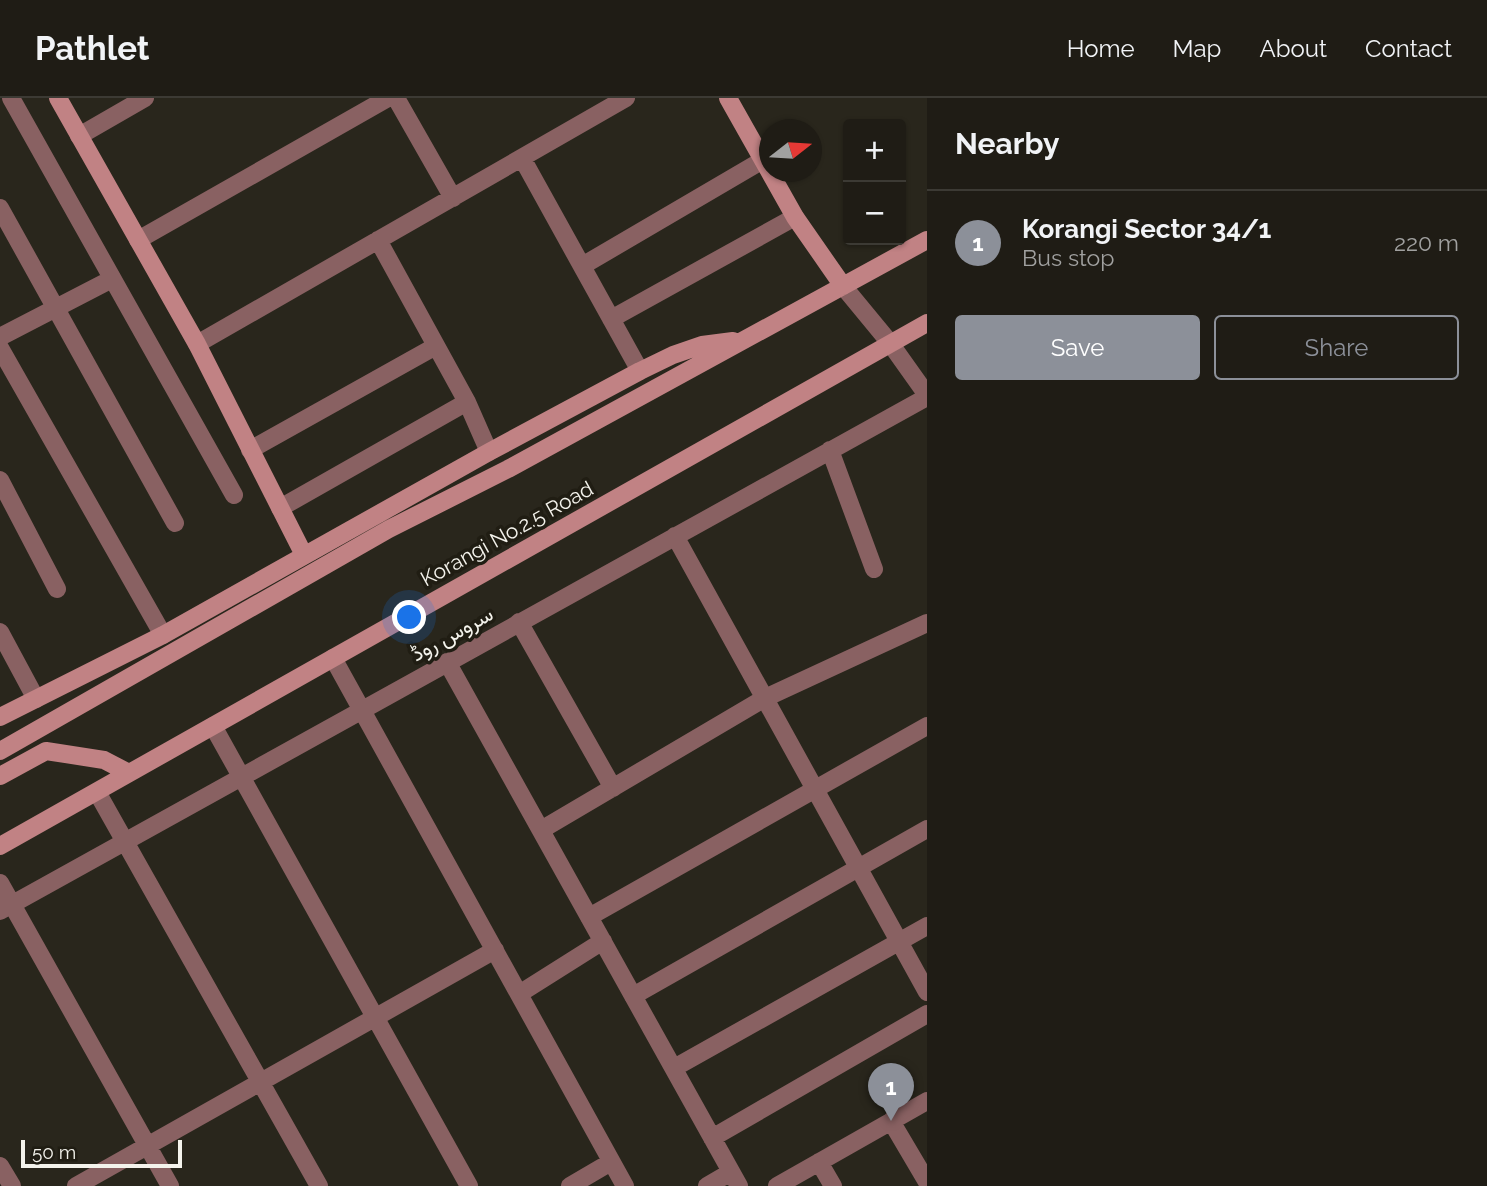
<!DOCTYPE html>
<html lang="en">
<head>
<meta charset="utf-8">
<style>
  :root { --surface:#1f1c15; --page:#2c2922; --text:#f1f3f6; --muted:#a1a1a0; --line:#3c3a34; --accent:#8c9099 }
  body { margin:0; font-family:Raleway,Vazirmatn,sans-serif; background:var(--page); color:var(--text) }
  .controls { position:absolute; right:21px; top:21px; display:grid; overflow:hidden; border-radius:7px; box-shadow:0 2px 5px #0004 }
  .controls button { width:63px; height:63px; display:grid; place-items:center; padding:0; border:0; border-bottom:2px solid var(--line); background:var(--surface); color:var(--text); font:35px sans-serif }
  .compass { position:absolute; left:759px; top:21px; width:63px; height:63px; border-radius:50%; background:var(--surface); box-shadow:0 2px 5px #0004; rotate:73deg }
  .scale { position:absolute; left:21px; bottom:18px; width:161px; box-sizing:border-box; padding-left:7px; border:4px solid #f4f3ec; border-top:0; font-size:19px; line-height:24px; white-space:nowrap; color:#f4f3ec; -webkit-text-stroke:5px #201d13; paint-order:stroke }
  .you { position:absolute; left:410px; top:520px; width:24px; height:24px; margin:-18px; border:5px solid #fff; border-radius:50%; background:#1a73e8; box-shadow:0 0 0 10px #1a73e833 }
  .badge { display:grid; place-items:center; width:46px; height:46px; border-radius:50%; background:var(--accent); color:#fff; font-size:23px; font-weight:700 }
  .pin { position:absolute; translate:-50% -58px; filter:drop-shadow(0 2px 4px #0008) }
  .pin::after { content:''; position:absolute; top:37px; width:24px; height:21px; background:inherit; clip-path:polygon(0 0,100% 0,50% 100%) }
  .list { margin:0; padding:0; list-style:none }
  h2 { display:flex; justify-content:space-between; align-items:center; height:91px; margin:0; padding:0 28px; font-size:30px }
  h2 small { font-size:23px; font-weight:400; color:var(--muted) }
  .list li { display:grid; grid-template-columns:46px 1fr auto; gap:21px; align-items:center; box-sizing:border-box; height:105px; padding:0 28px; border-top:2px solid var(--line) }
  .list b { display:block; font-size:26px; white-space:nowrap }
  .list p { margin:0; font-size:23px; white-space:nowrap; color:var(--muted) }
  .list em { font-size:23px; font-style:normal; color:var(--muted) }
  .actions { display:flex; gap:14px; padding:21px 28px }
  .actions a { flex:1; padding:16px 0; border:2px solid var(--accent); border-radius:7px; text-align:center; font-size:24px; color:var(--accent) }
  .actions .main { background:var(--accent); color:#fff }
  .map { position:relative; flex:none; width:927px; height:1088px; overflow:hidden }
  header { display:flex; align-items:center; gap:42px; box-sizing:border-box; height:98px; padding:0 35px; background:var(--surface); border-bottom:2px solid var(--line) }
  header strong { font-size:33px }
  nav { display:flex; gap:38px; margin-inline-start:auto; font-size:24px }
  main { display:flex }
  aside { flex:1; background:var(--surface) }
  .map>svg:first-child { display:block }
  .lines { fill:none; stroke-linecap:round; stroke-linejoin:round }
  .street { stroke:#896162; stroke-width:18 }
  .secondary { stroke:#c18284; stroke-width:18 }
  .labels { text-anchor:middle; stroke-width:7; stroke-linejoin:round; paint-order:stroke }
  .street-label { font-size:21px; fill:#f4f3ec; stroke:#201d13 }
</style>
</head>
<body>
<header>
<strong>Pathlet</strong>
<nav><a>Home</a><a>Map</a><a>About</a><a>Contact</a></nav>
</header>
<main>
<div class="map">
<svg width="927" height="1088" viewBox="0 0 927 1088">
  <rect width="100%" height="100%" fill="#29261c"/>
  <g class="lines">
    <path class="street" d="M 11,0 L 234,397
      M 396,0 L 453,100
      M 79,38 L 145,0
      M 522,60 L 640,273
      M 0,110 L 175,425
      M 138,142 L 388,0
      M 378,142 L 467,304 L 489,354
      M 582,168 L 763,62
      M 843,188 L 890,245 L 927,297
      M 611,221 L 795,119
      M 0,239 L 112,181
      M 197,246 L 626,0
      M 0,250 L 163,537
      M 250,352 L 436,248
      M 830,352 L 874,471
      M 0,382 L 57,491
      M 280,410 L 467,304
      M 675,438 L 927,894
      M 519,524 L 613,690
      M 0,534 L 36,601
      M 333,560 L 625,1088
      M 447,564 L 739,1088
      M 213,628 L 469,1088
      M 97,694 L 319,1088
      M 541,732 L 765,600 L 927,525
      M 0,785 L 170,1088
      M 0,813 L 927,299
      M 589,819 L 927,628
      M 519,896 L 603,843
      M 633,898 L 927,731
      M 674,970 L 927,828
      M 891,1023 L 927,1084
      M 712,1040 L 927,916
      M 819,1064 L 833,1088
      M 0,1068 L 12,1088
      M 76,1088 L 495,852
      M 570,1088 L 611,1064
      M 707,1088 L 731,1074
      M 777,1088 L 927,1003"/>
    <path class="secondary" d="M 58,0 L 197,246 L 304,457
      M 728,0 L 795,119 L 843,188
      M 0,619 L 163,537 L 489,354 L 640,273 L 673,257 L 702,247 L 733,243
      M 0,653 L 389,431 L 508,371 L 927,142
      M 0,678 L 46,653 L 104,662 L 129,675
      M 0,748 L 927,225"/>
  </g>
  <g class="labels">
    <g class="street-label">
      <text transform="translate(507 436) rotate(-29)" y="7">Korangi No.2.5 Road</text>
      <text transform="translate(452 536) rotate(-29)" y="7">سروس روڈ</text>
    </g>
  </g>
</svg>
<div class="controls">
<button>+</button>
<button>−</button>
</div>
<svg class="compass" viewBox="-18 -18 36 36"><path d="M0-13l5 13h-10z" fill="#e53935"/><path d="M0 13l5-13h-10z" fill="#a1a1a0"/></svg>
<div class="scale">50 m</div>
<div class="you"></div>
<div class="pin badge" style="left:891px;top:1023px">1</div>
</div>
<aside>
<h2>Nearby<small></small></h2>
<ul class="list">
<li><span class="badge">1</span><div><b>Korangi Sector 34/1</b><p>Bus stop</p></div><em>220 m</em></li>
</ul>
<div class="actions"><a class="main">Save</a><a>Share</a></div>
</aside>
</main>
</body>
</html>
